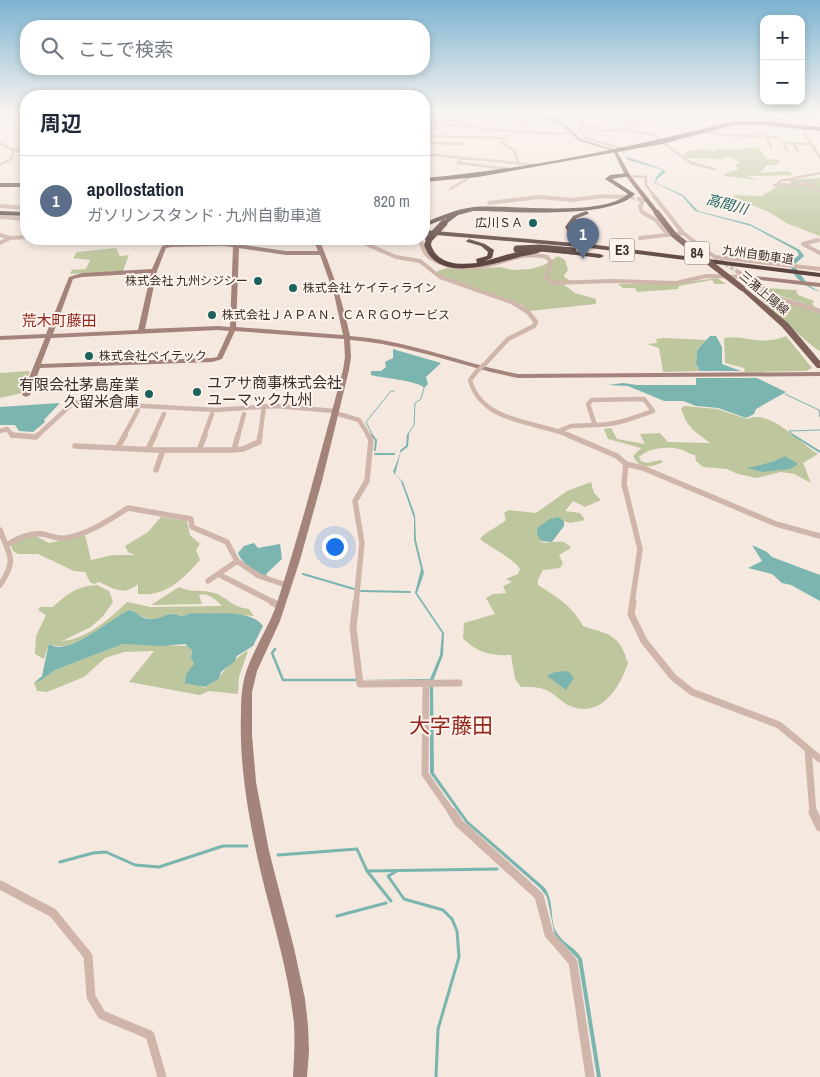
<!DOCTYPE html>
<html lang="ja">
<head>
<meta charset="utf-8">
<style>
  :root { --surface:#fff; --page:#f2f2f3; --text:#1f2937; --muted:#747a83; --line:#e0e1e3; --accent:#1b625d }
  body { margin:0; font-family:"Archivo Narrow","Noto Sans JP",sans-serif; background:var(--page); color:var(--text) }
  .controls { position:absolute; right:15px; top:15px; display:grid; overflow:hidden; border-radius:10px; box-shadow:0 2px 8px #0003 }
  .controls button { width:45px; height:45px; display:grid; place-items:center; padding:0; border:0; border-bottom:1px solid var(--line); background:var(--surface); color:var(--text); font:25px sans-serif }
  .you { position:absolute; left:334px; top:546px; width:18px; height:18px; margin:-12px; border:4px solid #fff; border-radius:50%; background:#1a73e8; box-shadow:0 0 0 8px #1a73e833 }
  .badge { display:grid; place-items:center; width:32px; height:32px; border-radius:50%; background:var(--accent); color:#fff; font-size:16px; font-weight:700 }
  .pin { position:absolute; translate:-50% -41px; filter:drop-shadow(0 1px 2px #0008) }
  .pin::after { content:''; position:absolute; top:26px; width:18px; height:15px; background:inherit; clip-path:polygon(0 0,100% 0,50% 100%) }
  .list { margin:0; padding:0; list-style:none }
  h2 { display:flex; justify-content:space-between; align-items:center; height:65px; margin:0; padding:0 20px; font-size:21px }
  h2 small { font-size:16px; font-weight:400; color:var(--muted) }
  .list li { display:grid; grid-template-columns:32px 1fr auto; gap:15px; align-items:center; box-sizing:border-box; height:90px; padding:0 20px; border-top:1px solid var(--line) }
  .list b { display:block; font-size:19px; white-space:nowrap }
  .list p { margin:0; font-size:16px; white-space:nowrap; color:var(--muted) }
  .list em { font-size:16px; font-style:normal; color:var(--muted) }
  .icon { flex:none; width:28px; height:28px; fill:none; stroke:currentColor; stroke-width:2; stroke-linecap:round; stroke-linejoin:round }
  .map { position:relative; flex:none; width:820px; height:1077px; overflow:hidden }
  .search { position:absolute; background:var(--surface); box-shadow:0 2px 8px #0003; left:20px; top:20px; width:410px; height:55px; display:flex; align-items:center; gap:12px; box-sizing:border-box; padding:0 18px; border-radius:20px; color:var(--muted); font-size:19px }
  .panel { position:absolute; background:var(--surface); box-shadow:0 2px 8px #0003; left:20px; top:90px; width:410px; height:155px; border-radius:20px }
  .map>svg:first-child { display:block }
  .green { fill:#bec69d }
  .water { fill:#7bb5af }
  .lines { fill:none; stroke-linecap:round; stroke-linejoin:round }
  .stream-far3 { stroke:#7bb5af; stroke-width:1 }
  .stream-far2 { stroke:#7bb5af; stroke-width:2 }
  .stream-far1 { stroke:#7bb5af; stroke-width:2.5 }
  .stream { stroke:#7bb5af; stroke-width:3 }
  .street-tunnel { stroke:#d0c3bb; stroke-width:4; stroke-dasharray:4 2; stroke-linecap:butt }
  .street-far5 { stroke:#cfb5aa; stroke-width:2.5 }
  .street-far4 { stroke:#cfb5aa; stroke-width:4 }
  .street-far3 { stroke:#cfb5aa; stroke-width:4.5 }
  .street-far2 { stroke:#cfb5aa; stroke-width:5.5 }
  .street-far1 { stroke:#cfb5aa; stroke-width:7 }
  .street { stroke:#cfb5aa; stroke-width:9 }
  .secondary { fill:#a3837a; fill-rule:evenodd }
  .primary { fill:#7f615a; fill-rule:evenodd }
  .highway { fill:#5d4540; fill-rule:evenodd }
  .street-bridge { stroke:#cfb5aa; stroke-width:4.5 }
  .primary-bridge { stroke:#7f615a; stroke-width:6 }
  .highway-bridge { stroke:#5d4540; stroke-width:7 }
  .poi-dot { fill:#1b625d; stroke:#fcf3ed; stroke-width:2 }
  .labels { text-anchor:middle; stroke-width:4; stroke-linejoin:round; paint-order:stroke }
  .far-poi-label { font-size:12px; fill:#3c2d2a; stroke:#fcf3ed; text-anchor:start }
  .far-street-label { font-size:12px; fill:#3c2d2a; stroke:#fcf3ed }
  .far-water-label { font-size:14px; font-style:italic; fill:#1b625d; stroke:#fcf3ed }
  .shield { fill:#fcf3ed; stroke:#766864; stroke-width:1 }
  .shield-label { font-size:14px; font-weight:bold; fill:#3c2d2a }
  .far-quarter-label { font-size:15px; fill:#93271b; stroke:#fcf3ed }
  .poi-label { font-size:15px; fill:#3c2d2a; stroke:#fcf3ed; text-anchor:start }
  .near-quarter-label { font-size:21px; fill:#93271b; stroke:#fcf3ed }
</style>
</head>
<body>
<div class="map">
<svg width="820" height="1077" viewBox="0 0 820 1077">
  <rect width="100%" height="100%" fill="#f5e8df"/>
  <path class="green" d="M 661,112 L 726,112 L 724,114 L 726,115 L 696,123 L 670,118 Z
    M 758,147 L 767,159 L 781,160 L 776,164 L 781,165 L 767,165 L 760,173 L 788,171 L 794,175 L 747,176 L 758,180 L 725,176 L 724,174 L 739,169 L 734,165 L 741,163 L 729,157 L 723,157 L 724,159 L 687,158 L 684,156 L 686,153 L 681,153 L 702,149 L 716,151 L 715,148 L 731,150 Z
    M 820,178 L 820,236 L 786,223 L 769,212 L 733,197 L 735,195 L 762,196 L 783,183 L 791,184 L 791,182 L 786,180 Z
    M 116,248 L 120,256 L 129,255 L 123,271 L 70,274 L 72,270 L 86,269 L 90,260 L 73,258 L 77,252 Z
    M 558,256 L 565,260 L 568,270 L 564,275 L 565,278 L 577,283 L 563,284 L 575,293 L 596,299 L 596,304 L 529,311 L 522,305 L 437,274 L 438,271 L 447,268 L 465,270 L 501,267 L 512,270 L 531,269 L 544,265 Z
    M 717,278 L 726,284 L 715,284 L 712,280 L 679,286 L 678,289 L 637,292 L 635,288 L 623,288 L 618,284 L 671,284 Z
    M 748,286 L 757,287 L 777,298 L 820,312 L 820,351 C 815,350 770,308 761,300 L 760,294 Z
    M 766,288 L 796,290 L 798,295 L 814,301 L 812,304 L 816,308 L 776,294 Z
    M 786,336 L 812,368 L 806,371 L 745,372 L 744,368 L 725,363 L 724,338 C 746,334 759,347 786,336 Z
    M 663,338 L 707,340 L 697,349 L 696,362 L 700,371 L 663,372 L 659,348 L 647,344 L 657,343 L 656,339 Z
    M 30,371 L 22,393 L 0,398 L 0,373 Z
    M 684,406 L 717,409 L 747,419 C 771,409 797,441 818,454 L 803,463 L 811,483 L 794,474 L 781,472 L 757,478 L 738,474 L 727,469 L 703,467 L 696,461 L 695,455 C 688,454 685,450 679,449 C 667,446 648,448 639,457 L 641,461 L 646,463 L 661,460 L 663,462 C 651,468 639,469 633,456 L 641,448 L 608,439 L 604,429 L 611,428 L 617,439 L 645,444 L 640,434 L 660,433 L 668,442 L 710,443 L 693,430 L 686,421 L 681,409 Z
    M 591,482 L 594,493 L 601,500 L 585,507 L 573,501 L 565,511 L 580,513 L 585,520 L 570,523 L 554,518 L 537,528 L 541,542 C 553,545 562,536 571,548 L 559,555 L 563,563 L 560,568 L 543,570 L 538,580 L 538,585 C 557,597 572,606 583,626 C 609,635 619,633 628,663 C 620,687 601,719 570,706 C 565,704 561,700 557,697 C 545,687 537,687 521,687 L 515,679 L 511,655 C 492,656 476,653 463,638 L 464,623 L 495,614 L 486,598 L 493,594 L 506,593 L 503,586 L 512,582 L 506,579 L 518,574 L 520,569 C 515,560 490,547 480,539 C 486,531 498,527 506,520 L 504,513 L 509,510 L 536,513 L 567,491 Z
    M 161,517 L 187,521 L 190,535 L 200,544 L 196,550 L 200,560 C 183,579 166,597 138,594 L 138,584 C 124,596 114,589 99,582 L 94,584 L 90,582 L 85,572 L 74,571 L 38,554 L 18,554 L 13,551 L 11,545 L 15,540 L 36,536 L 49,543 L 85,535 L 91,560 L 113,555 L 135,555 L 128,552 L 125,546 L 148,532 Z
    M 97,585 L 109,591 L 113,602 L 103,616 L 91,627 L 62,641 C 85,640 111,618 127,602 L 151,607 L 222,606 C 215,599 209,593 199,595 L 202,604 L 151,605 L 179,587 C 191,593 202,589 214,593 C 228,597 230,607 249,609 L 254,616 L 214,613 L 182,616 L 172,613 L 160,619 L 150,619 L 137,615 L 132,610 L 129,610 C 112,618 67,658 49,643 L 44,659 L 35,654 L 36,636 L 46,615 L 38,610 L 40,607 L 53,607 C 67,594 77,586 97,585 Z
    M 123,644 L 189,646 L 192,649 L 191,658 L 194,664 C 192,672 185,674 184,683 L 198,684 L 204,688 L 219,679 C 220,673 242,652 248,651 L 239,677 L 238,694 L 209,691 L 200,695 L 129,682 L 154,651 L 124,652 L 105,658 L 84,677 L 47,692 L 37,691 L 34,683 L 55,670 Z"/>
  <path class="water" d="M 540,112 L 567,121 L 583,138 L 604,142 L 624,150 L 625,156 L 662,169 L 666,172 L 657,179 L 656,183 L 683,195 L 698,211 L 750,224 L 800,250 L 804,256 L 794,265 L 808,285 L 820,292 C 807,287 789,277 791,261 L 799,255 L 797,251 L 751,226 L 695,211 L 682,196 L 655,183 L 656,177 L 663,170 L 628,160 L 622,151 L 608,144 L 584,139 L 564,121 Z
    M 710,336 L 716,336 L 722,347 L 722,364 L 741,371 L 700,371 L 696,363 L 697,350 Z
    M 393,349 L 396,350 L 441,363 L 426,377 L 428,384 L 424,388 C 420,381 382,378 371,375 L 371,371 L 381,371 L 386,367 L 385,362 L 393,358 Z
    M 696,378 L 757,378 L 786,392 L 756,409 L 754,414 L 746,418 L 718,408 L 696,406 L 683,401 L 664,401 L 628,386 L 608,385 L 623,383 L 637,385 L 696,385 Z
    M 60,403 L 44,420 L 45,422 L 33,432 L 19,431 L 15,425 L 0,425 L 0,407 Z
    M 401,451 L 395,474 L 403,482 L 415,515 L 416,540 L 424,573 L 417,593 L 444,633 L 443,655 L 433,681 L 434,773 L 468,821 L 545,888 C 555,903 549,921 557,933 C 564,944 576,948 582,959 L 601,1077 L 597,1077 L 578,959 L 555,936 L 547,897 L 540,888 L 466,823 L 430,773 L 430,680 L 356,680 L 430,679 L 440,655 L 442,633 L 415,593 L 421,569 L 414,540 L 414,518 L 401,481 L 393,472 Z
    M 785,456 L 798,464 L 790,469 L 763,472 L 747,468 C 760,465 773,463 785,456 Z
    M 558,517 L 564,521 L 564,526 L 552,542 L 541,541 L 537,534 L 537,528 L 550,519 Z
    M 254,543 L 258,548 L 280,544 L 282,559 L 266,574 L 269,579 C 258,572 243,566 238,553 L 244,546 Z
    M 752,545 L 767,552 L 772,557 L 820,575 L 820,601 L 791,585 L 782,583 L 772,574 L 748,568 L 762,561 Z
    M 129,610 C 135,610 141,619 149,619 C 157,620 163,616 170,614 C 175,613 178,616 182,616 C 186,616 189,613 193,613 C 212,615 250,608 263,626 L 253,646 L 237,656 L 234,662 L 221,672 L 219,679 L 205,687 L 184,683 L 187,673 L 194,664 L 191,658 L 192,650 L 185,644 L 162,646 L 123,644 L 55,670 L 41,680 L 34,683 L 42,676 L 49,643 C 64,660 113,617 129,610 Z
    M 568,671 L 574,678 L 566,690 L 547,676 L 555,672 Z"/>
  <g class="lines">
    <path class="stream-far3" d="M 785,394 L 819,410 L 820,417
      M 373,436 L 366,422 L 391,391 L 394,391
      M 407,436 L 414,425 L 415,403 L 421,399 L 424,388
      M 795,436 L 789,431 L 820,430"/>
    <path class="stream-far2" d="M 372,435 L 376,440 L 375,450
      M 793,435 L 820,452
      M 401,451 L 407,446 L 408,435
      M 375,454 L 394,454
      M 303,574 L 354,589
      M 361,591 L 410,592"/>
    <path class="stream-far1" d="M 275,649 L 272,653 L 283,680 L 356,680"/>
    <path class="stream" d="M 278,855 L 357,849 L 367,871 L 391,901
      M 60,862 L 93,853 L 106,852 L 135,865 L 159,867 L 223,846 L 247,846
      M 367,871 L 497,869
      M 397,871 L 388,876 L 404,899 L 443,910 L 452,919 L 457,931 L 459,957 L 438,1029 L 436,1077
      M 337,916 L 386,903"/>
    <path class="street-tunnel" d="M 625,197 L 639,199
      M 715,257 L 738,272"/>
    <path class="street-far5" d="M 448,112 L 457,119 L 455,121
      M 703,112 C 679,122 650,116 627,129 L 658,136 L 658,139 L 691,163 L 715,169
      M 766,112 L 774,117 L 774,121
      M 424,113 L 432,112
      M 591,113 L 614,117 L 631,126
      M 573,115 L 585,120 L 579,130 L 586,138 L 623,149
      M 614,117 L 624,112
      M 774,117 L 793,123 L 793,126
      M 553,118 L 594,112
      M 424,122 L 518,132 L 573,134
      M 431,123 L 437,119 L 466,122 L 467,127
      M 801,127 L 820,158
      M 579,128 L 594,127 L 601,131 L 627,129
      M 526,132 L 522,127 L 524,120 L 555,119
      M 704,132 L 721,135 L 775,137
      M 427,136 L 505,138 L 514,131
      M 427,136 L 438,124
      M 766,136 L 771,147
      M 501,142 L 515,151 L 518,163
      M 0,143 L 13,150 L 26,150
      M 430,143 L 463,144
      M 793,143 L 798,152
      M 788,152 L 783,143 L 809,144
      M 424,154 L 534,165
      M 462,157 L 458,163 L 509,169
      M 0,165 L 11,159 L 13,150
      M 629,176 L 646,177 L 646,185 L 655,197
      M 774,185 L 810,184 L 820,191
      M 777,185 L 780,181 L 820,173
      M 450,189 L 472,176
      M 595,197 L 623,197"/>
    <path class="street-far4" d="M 654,196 L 683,233 L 715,257 L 820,269
      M 639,199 L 643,201 L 640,206 L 642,212 L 656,220 L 668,235
      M 489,203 L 539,197 L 573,200 L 602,196 L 625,197
      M 0,206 L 26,208
      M 0,217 L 26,219
      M 0,235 L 10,238 L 26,237
      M 640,238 L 683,233
      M 355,239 L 396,257 L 420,261 L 440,277 L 514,303
      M 411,239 L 421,242 C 423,254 430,259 441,263 C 485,281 512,247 547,257 L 551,262 L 546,278 L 553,283 L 612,281 L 676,283 L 706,276 L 745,277
      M 818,240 L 803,244 L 820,253
      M 0,243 L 10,238
      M 738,272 L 779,298 L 794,303"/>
    <path class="street-far3" d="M 790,302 L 820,311
      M 485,364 L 508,339 L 534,326 L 536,322 L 528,312 L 512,302
      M 477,371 L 470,380 C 482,424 537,421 571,436
      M 644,399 L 653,411 C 634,418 616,425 595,425 L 588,404 L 592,400 Z
      M 335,413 L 359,420 L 369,436
      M 0,431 L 7,429 L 13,436
      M 559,431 L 571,426 L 595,425
      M 37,436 L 74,402 L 215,410 L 276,406 L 335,411
      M 124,436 L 138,410
      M 154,436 L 164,414
      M 204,436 L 212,414
      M 238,436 L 244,414
      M 260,436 L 264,406"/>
    <path class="street-far2" d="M 12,435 L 36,437 L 38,435
      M 568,435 L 617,456 L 626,464 L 643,468 L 776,524 L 820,536
      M 75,446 L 156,450 L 231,450 L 243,449 L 259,442 L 260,435
      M 118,447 L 125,435
      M 148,449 L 155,435
      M 199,450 L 205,435
      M 234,450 L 238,435
      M 626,464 L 624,484 L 640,549 L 632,603
      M 156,470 L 163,450
      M 0,530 C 9,556 18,558 0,585
      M 7,545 C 19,537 32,531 47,535 C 53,537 59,539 66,538 C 89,534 109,520 128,508 L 191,519 L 192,527 L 227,542 L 237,561 L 259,576 L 286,585
      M 218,574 L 275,603
      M 208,581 L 237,561
      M 356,603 L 362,543 L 355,501 L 367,481 L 371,439 L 368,435"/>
    <path class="street-far1" d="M 272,602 L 280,606
      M 356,602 L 353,628 L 360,684 L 459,683
      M 633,602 L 631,614 L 644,641 L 673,677 L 692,692 L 779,725 L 820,759
      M 426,684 L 425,774 L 452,813
      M 808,750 L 813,813"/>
    <path class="street" d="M 452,812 L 459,823 L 539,896 L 549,934 L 573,962 L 590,1077
      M 813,812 L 820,827
      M 0,885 L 53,913 L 88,956 L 91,997 L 102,1015 L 150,1035 L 162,1077"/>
    <path class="secondary" d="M 531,112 L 537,112 L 561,121 L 581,139 L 616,150 L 614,151 L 579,141 L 559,123 Z
      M 313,239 L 319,239 C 332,270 343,302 350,336 C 407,340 461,363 518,374 L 820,372 L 820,376 L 518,378 C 462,367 408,344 350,340 L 351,357 L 349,370 L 322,481 L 300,560 L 280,621 L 257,671 L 252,692 L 252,735 L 256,782 L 269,851 L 294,948 L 305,999 L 308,1025 L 309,1051 L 307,1077 L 293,1077 C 294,1059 295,1042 294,1024 C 289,973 273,923 261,873 C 249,821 239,766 241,713 C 241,699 242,685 246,672 C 254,648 269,627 277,603 C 302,526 322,448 343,370 L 345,357 L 344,339 L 235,331 L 222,359 L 212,362 L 40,368 L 30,395 L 26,397 L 22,395 L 45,338 L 0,340 L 0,336 L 46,334 L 69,277 L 82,273 L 152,269 L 162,246 L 171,243 L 223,242 L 286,251 L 318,251 ZM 223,246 L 233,247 L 230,327 L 218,326 L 145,329 L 157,271 L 166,248 L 171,247 ZM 239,248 L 286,255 L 320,255 L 334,294 L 343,335 L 236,327 ZM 151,273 L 138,330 L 53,334 L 73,279 L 82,277 ZM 218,330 L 229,331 L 217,357 L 212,358 L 41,364 L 51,338 Z
      M 745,275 L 820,283 L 820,287 L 743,278 L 742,277 Z"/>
    <path class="primary" d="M 612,149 L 616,149 L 630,175 L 659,212 L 659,214 L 655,214 L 625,175 Z
      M 740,287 L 744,287 L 788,323 L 820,361 L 820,368 L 817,368 L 782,327 L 740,289 Z"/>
    <path class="highway" d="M 734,121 L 764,121 L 820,127 L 820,131 L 764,125 L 734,125 L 662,144 L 478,177 L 424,182 L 424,178 C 529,169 632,147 734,121 Z
      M 628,173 L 630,176 L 612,179 L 635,194 C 610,220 510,211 473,211 L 458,215 L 446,224 L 441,223 L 447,218 L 424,227 L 424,223 C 440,216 457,209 474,207 C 511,204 600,218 628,194 L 605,179 L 610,175 Z
      M 0,183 L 26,183 L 26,187 L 0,187 Z
      M 0,211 L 26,212 L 26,216 L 0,215 Z
      M 586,211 L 589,213 L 588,214 L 577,218 L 571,227 L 576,235 L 590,241 L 591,242 L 589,244 L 820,273 L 820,277 L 590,248 L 424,234 L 424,230 L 586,244 L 571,237 L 565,227 L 573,216 Z
      M 427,238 L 432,239 L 431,245 C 438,265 459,265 477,263 L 476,259 L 487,256 L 488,252 L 481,246 L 467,242 L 466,241 L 469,239 L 485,244 L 494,250 L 492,258 L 485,261 C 497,258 533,245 542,251 C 536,255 524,255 516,258 C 489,265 437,283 424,245 Z
      M 562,250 L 600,254 L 604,256 L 600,258 L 560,253 L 559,252 Z"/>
    <path class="street-bridge" d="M 477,371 L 485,364"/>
    <path class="primary-bridge" d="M 657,213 L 674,235 L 742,288"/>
    <path class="highway-bridge" d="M 429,239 L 444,223
      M 517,249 L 540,248 L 573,251"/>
  </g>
  <linearGradient id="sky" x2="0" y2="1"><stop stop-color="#7cb4d1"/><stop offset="0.43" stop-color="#faf5f1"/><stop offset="1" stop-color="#faf5f1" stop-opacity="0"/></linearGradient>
  <rect width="820" height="263" fill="url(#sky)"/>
  <g class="poi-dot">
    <circle cx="533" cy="223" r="5"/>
    <circle cx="258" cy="281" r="5"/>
    <circle cx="293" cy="288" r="5"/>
    <circle cx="212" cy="315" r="5"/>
    <circle cx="89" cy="356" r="5"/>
    <circle cx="197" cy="392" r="5"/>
    <circle cx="149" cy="394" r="5"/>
  </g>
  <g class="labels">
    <g class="far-poi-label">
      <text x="523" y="227" text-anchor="end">広川ＳＡ</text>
      <text x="248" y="285" text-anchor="end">株式会社 九州シジシー</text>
      <text x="303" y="292">株式会社 ケイティライン</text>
      <text x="222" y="319">株式会社ＪＡＰＡＮ．ＣＡＲＧＯサービス</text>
      <text x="99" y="360">株式会社ベイテック</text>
    </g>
    <g class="far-street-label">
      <text transform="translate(758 255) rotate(8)" y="4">九州自動車道</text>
      <text transform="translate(764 293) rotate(40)" y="4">三潴上陽線</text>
    </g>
    <g class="far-water-label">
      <text transform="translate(727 204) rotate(15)" y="5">高間川</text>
    </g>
    <g class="shield">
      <rect x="609.5" y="238.5" width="25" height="23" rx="4"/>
      <rect x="684.5" y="241.5" width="25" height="23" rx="4"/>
    </g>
    <g class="shield-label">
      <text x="622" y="255">E3</text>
      <text x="697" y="258">84</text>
    </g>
    <g class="far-quarter-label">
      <text x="59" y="326">荒木町藤田</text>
    </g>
    <g class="poi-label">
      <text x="207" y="388">ユアサ商事株式会社<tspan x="207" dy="17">ユーマック九州</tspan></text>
      <text x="139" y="390" text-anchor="end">有限会社茅島産業<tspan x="139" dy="17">久留米倉庫</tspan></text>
    </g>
    <g class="near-quarter-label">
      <text x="451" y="733">大字藤田</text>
    </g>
  </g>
</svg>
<div class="controls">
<button>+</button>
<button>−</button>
</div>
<div class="you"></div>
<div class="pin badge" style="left:583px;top:259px;background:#5c6f8a">1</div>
<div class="search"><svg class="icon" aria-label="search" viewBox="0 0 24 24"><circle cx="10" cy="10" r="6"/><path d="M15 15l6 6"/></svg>ここで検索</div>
<section class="panel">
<h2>周辺<small></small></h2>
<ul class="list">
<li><span class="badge" style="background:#5c6f8a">1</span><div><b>apollostation</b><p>ガソリンスタンド · 九州自動車道</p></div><em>820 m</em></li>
</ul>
</section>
</div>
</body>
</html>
